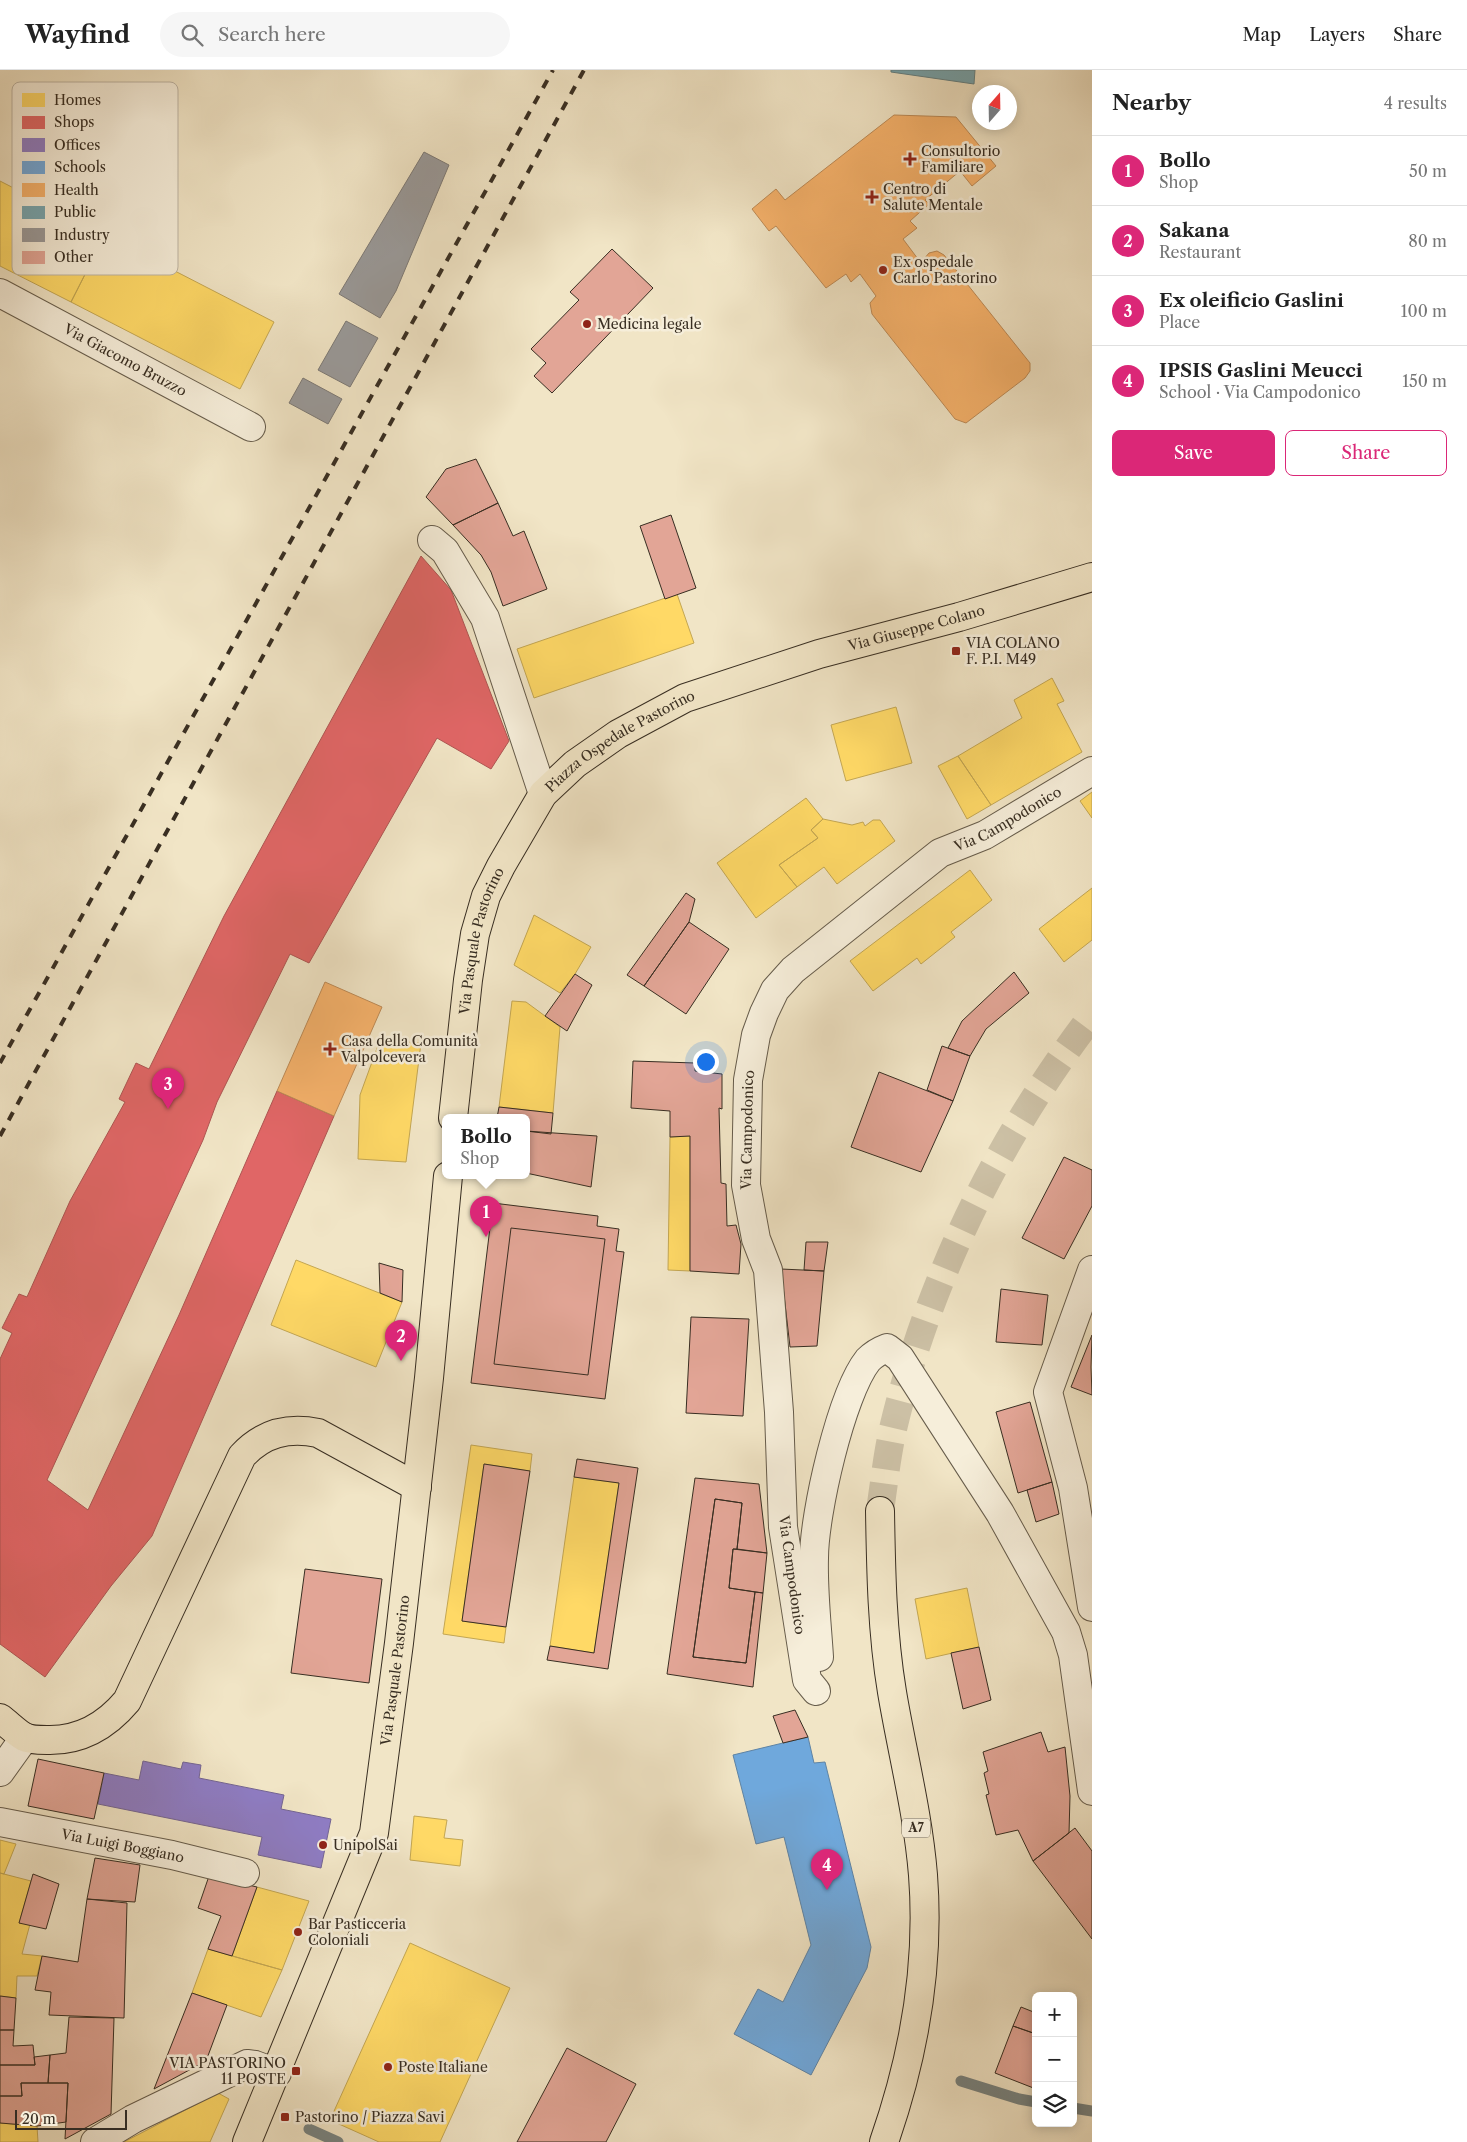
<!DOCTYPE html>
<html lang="en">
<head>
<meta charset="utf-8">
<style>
  :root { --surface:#fff; --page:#f6f6f6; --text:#222; --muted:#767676; --line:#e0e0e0; --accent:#db2777 }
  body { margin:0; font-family:"Libre Caslon Text",serif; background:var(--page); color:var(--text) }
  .controls { position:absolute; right:15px; bottom:15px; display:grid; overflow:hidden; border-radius:8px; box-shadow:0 2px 12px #0003 }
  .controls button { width:45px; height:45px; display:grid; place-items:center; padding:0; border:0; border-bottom:1px solid var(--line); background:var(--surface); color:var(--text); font:25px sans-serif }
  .compass { position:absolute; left:972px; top:15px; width:45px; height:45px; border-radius:50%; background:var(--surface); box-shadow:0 2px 12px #0003; rotate:20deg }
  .scale { position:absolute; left:15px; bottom:12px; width:112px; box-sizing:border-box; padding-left:5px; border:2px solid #382e22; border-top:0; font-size:14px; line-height:18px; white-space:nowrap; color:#382e22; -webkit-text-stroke:4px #f6eeda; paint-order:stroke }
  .you { position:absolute; left:705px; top:991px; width:18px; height:18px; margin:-12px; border:4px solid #fff; border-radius:50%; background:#1a73e8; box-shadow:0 0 0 8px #1a73e833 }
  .badge { display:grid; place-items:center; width:32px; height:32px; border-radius:50%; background:var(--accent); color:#fff; font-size:16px; font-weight:700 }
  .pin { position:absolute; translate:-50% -41px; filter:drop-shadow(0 1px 2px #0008) }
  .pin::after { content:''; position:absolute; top:26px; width:18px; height:15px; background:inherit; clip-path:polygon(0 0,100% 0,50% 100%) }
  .popup { position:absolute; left:442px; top:1044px; width:88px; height:65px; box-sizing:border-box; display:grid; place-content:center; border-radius:8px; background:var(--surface); filter:drop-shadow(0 1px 4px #0005); font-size:16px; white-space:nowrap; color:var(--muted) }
  .popup b { font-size:19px; color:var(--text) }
  .popup::after { content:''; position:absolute; left:50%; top:100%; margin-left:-10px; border:10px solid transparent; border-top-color:var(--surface) }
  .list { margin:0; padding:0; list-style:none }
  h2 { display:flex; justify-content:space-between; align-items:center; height:65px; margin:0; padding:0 20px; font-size:21px }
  h2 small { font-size:16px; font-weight:400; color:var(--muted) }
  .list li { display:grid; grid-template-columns:32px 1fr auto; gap:15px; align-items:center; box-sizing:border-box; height:70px; padding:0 20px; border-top:1px solid var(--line) }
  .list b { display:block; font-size:19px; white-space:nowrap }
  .list p { margin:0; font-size:16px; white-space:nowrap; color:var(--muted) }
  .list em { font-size:16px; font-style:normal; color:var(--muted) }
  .actions { display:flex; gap:10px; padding:15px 20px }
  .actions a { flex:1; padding:11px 0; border:1px solid var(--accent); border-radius:8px; text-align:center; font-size:18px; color:var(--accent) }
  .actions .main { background:var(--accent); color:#fff }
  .icon { flex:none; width:28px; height:28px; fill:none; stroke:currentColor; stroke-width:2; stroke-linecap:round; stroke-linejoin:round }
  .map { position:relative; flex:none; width:1092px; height:2072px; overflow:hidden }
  header { display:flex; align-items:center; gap:30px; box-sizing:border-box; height:70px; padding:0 25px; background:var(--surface); border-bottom:1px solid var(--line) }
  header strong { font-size:24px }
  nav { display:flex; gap:28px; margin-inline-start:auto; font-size:18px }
  .search { width:350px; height:45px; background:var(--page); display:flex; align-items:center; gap:12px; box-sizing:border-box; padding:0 18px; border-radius:28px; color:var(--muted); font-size:19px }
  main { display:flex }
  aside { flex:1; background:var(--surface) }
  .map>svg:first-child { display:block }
  .homes { fill:#ffd966; stroke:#c3a652 }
  .shops { fill:#e06666; stroke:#ae5552 }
  .offices { fill:#8e7cc3; stroke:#746593 }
  .schools { fill:#6fa8dc; stroke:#5e83a4 }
  .health { fill:#f6b26b; stroke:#bd8a55 }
  .public { fill:#76a5af; stroke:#638185 }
  .industry { fill:#999; stroke:#7c7975 }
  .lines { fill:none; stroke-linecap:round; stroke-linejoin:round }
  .stream { stroke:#778381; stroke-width:11 }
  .building { fill:#e2a596; stroke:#382e22 }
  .highway-tunnel { stroke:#ccc0a5; stroke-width:28; stroke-dasharray:28 14; stroke-linecap:butt }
  .minor-casing { stroke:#665c4b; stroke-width:30 }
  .major-casing { stroke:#382e22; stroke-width:30 }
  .highway-casing { stroke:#382e22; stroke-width:30 }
  .minor { stroke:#f6eeda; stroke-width:28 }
  .major { stroke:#f1e5c6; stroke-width:28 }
  .highway { stroke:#f1e5c6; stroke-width:28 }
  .rail { stroke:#382e22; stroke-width:4; stroke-dasharray:9 9; stroke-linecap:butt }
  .poi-dot { fill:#8f2418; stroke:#f6eeda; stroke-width:2 }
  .labels { text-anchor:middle; stroke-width:5; stroke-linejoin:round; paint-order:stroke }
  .shield { fill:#f6eeda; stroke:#716859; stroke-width:1 }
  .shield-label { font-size:12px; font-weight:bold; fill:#382e22 }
  .poi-label { font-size:14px; fill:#382e22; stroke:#f6eeda; text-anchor:start }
  .street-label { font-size:14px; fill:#382e22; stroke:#f6eeda }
  .key { fill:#f6eeda; stroke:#bdb4a3; stroke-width:1 }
  .key-label { font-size:14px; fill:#382e22 }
</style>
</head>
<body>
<header>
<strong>Wayfind</strong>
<div class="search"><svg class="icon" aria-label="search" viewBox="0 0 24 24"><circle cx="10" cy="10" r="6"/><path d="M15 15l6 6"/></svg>Search here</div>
<nav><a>Map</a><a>Layers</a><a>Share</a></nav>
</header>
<main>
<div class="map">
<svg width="1092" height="2072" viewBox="0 0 1092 2072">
  <rect width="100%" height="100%" fill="#f1e5c6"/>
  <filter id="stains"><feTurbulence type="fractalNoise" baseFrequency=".004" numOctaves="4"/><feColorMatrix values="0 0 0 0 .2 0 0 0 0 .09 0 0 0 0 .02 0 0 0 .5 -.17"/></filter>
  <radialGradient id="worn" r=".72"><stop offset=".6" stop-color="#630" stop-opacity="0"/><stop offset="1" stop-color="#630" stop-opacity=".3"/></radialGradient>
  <path class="homes" d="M 0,111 L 105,165 L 71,232 L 0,196 Z
    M 105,165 L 274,252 L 240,319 L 71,232 Z
    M 677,524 L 694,573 L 534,628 L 517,579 Z
    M 1052,608 L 1064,631 L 1057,634 L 1082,682 L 991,735 L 958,686 L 1022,648 L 1014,630 Z
    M 896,637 L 912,693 L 846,711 L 831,655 Z
    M 958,686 L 991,735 L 967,749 L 938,696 Z
    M 1092,722 L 1092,748 L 1080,731 Z
    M 806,728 L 823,749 L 811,760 L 818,768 L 779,795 L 797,817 L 756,848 L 717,793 Z
    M 823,749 L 852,755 L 863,752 L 865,756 L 873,750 L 880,750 L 895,771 L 837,814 L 824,797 L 797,817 L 779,795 L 818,768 L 811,760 Z
    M 970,800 L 992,830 L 951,862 L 955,867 L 921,894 L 917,888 L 873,921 L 850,891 Z
    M 1092,818 L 1092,870 L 1064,892 L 1039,859 Z
    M 534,845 L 591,877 L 575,904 L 560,923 L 514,895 Z
    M 512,931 L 526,932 L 560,957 L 553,1043 L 499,1037 Z
    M 380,970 L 421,973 L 406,1092 L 358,1089 L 360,1025 Z
    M 690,1066 L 690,1201 L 668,1200 L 670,1067 Z
    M 296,1190 L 402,1232 L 376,1297 L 271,1255 Z
    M 471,1375 L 532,1384 L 530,1401 L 484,1394 L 462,1551 L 506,1557 L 504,1573 L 443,1564 Z
    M 574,1407 L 619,1413 L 594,1583 L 550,1576 Z
    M 967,1518 L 979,1577 L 926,1589 L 915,1529 Z
    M 414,1746 L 447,1750 L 444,1768 L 463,1770 L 460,1796 L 410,1790 Z
    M 0,1770 L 16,1774 L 4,1804 L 0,1803 Z
    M 0,1803 L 31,1811 L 19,1853 L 30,1854 L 22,1884 L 42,1886 L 37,1906 L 17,1906 L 16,1928 L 0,1926 Z
    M 257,1817 L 309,1831 L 282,1900 L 232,1886 Z
    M 410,1873 L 510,1918 L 440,2072 L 379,2072 L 330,2050 Z
    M 208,1879 L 282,1900 L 261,1947 L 192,1923 Z
    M 218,2023 L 229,2029 L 210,2072 L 124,2072 Z
    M 0,2053 L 37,2056 L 38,2072 L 0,2072 Z"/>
  <path class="shops" d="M 421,486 L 451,520 L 509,671 L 491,699 L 437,668 L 309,893 L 290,884 L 217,1032 L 203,1070 L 47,1410 L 88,1440 L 179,1245 L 277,1021 L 334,1046 L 152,1466 L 111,1516 L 45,1607 L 0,1574 L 0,1289 L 12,1263 L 2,1258 L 19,1224 L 27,1227 L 70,1131 L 125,1032 L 119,1029 L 136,993 L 149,999 L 224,846 Z"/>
  <path class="offices" d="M 143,1691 L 181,1699 L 183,1692 L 201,1695 L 199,1708 L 284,1725 L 281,1739 L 331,1749 L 321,1798 L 258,1785 L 262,1767 L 98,1734 L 104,1703 L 139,1710 Z"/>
  <path class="schools" d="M 808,1667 L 814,1693 L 825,1692 L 871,1877 L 867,1898 L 811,2005 L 734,1964 L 758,1919 L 783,1932 L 811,1875 L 784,1767 L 756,1774 L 733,1685 Z"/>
  <path class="health" d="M 894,45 L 956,47 L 996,96 L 972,116 L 960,101 L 925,130 L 929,134 L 910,151 L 917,158 L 903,169 L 924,197 L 924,189 L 929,183 L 937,181 L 944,185 L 1030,293 L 1030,301 L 1025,308 L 966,353 L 955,349 L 872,244 L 870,233 L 876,226 L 860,204 L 851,212 L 846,204 L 826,218 L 776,156 L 769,161 L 752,139 L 776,119 L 785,130 Z
    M 325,912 L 382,937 L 334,1046 L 277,1021 Z"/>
  <path class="public" d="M 891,0 L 975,0 L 974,14 L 891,2 Z"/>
  <path class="industry" d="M 424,82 L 449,95 L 396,221 L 380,248 L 339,224 Z
    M 346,251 L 378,268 L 350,317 L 318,300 Z
    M 303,308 L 342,329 L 328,354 L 289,333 Z"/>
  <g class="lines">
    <path class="stream" d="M 961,2011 L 1019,2029 L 1036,2032
      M 1073,2038 L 1092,2041
      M 309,2059 L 338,2072"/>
  </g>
  <path class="building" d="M 612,179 L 653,218 L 552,323 L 534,306 L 546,293 L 531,279 L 579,230 L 570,222 Z
    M 476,389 L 498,433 L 453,455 L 426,427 L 446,399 Z
    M 498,433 L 513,466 L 524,461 L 547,519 L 503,536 L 491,502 L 481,485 L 453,455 Z
    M 671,445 L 696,518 L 665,529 L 640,456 Z
    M 686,823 L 695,829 L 689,852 L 644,916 L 627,905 Z
    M 689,852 L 729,879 L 686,944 L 644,916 Z
    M 1014,902 L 1029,923 L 986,959 L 970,986 L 948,978 L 962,951 Z
    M 575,904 L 592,915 L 567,961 L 545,946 Z
    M 942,976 L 970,986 L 953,1031 L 927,1020 Z
    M 633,991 L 695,993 L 695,1001 L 722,1004 L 722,1039 L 719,1038 L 721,1113 L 726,1114 L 727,1156 L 736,1155 L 741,1174 L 739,1204 L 690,1201 L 690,1066 L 670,1067 L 670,1041 L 631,1038 Z
    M 879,1002 L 953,1031 L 921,1102 L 851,1077 Z
    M 499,1037 L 553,1043 L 551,1064 L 526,1061 L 526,1048 L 497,1048 Z
    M 526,1061 L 597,1066 L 591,1117 L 526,1103 Z
    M 1064,1087 L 1092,1100 L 1092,1136 L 1064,1189 L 1022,1168 Z
    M 493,1133 L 598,1146 L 597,1156 L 619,1159 L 616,1181 L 624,1182 L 605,1329 L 471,1313 Z
    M 511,1158 L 605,1169 L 588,1305 L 494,1294 Z
    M 806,1172 L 828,1172 L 824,1201 L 804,1200 Z
    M 379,1193 L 403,1200 L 402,1232 L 380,1223 Z
    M 781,1199 L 824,1201 L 817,1276 L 790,1277 Z
    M 1001,1219 L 1048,1225 L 1042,1275 L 996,1272 Z
    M 691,1247 L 749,1249 L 743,1346 L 686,1343 Z
    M 1092,1265 L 1091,1297 L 1092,1325 L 1071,1317 Z
    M 1030,1332 L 1052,1412 L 1018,1423 L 996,1342 Z
    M 577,1389 L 638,1398 L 608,1599 L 547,1590 L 550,1576 L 594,1583 L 619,1413 L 574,1407 Z
    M 484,1394 L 530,1401 L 506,1557 L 462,1551 Z
    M 695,1408 L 759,1414 L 767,1483 L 737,1479 L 742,1433 L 715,1429 L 693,1587 L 746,1593 L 755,1522 L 763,1523 L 753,1617 L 667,1604 Z
    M 1052,1412 L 1059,1444 L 1036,1452 L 1027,1420 Z
    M 715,1429 L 742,1433 L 737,1479 L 733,1479 L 729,1518 L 755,1522 L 746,1593 L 693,1587 Z
    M 733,1479 L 767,1483 L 763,1523 L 729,1518 Z
    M 305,1499 L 382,1509 L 369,1613 L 291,1603 Z
    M 979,1577 L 991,1630 L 963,1639 L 951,1583 Z
    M 795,1640 L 808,1667 L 783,1673 L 773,1646 Z
    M 1041,1662 L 1048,1682 L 1065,1677 L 1070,1726 L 1069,1763 L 1033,1791 L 1018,1760 L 996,1765 L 986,1725 L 989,1724 L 984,1703 L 988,1701 L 983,1682 Z
    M 38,1689 L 104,1703 L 94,1749 L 28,1736 Z
    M 1075,1758 L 1092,1781 L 1092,1869 L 1033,1791 Z
    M 95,1788 L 140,1795 L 135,1832 L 87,1829 Z
    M 33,1804 L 59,1814 L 46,1859 L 19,1853 Z
    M 209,1806 L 257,1817 L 232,1886 L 208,1879 L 221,1846 L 198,1838 Z
    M 87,1829 L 127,1833 L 124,1948 L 49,1945 L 51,1922 L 35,1920 L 42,1886 L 78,1892 Z
    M 192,1923 L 227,1935 L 206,1991 L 154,2019 Z
    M 0,1926 L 16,1928 L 14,1960 L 0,1960 Z
    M 1021,1937 L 1036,1943 L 1036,1964 L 1013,1956 Z
    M 69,1947 L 114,1948 L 111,2044 L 65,2069 L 68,2013 L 48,2013 L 50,1985 L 66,1983 Z
    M 1013,1956 L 1036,1964 L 1036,2019 L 995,2003 Z
    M 0,1960 L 14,1960 L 13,1976 L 33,1975 L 35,1995 L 0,1995 Z
    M 567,1978 L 636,2014 L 606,2072 L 517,2072 Z
    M 50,1985 L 48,2013 L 21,2013 L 22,2026 L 0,2026 L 0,1995 L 35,1995 L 34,1987 Z
    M 21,2013 L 68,2013 L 66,2052 L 37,2056 L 0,2053 L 0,2026 L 22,2026 Z"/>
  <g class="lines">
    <path class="highway-tunnel" d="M 880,1441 C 884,1414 887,1385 893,1359 C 928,1210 999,1067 1092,946"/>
    <g class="minor-casing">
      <g id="minor">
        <path id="s1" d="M 0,223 L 251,357"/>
        <path d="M 432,470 L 445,481 L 485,548 L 543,724"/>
        <path d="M 1092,1200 L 1048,1322 L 1073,1418 L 1092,1537"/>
        <path d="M 819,1587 C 817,1555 813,1521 814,1488 C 814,1444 841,1324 868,1290 C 874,1284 879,1281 887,1278 L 900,1288 L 1000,1443 L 1066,1562 L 1073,1585 L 1092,1721"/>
        <path id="s2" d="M 816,1621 L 807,1610 L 783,1457 L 779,1342 L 768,1200 L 756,1169 L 746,1115 L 748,1010 L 756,965 L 764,943 L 775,920 L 793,900 L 940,783 L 985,765 L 1092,701"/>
        <path d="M 0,1702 L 25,1667"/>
        <path id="s3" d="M 0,1752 L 172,1785 L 245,1803"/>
        <path d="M 95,2072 L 133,2049 L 247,1994 L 255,1995 L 277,2003"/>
      </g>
    </g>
    <g class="major-casing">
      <g id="major">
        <path id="s4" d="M 453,1048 L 468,910 L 475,864 L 486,826 L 501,796 L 543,724 L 575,694 L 618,664 L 685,628 L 819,584 L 959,547 L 1092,507"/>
        <path d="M 0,1648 C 8,1654 16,1662 24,1667 C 30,1670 40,1670 47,1670 C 80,1671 106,1656 127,1631 L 242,1386 C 263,1363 288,1357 318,1363 L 417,1417"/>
        <path id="s5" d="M 247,2072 L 374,1763 L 399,1573 L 429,1308 L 448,1106"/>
      </g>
    </g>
    <g class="highway-casing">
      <path id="highway" d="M 880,1441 C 881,1501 882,1562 892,1622 C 902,1682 918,1743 923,1805 C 930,1896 914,1986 884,2072"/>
    </g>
    <use href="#minor" class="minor"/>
    <use href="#major" class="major"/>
    <use href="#highway" class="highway"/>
    <path class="rail" d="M 0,993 L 553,0
      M 0,1066 L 584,0"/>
  </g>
  <g class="poi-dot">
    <path d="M907.5 81.5h5v5h5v5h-5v5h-5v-5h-5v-5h5z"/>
    <path d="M869.5 119.5h5v5h5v5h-5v5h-5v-5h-5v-5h5z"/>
    <circle cx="883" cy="200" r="5"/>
    <circle cx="587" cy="254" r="5"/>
    <rect x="951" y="576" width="10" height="10" rx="2.5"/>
    <path d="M327.5 971.5h5v5h5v5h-5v5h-5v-5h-5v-5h5z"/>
    <circle cx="323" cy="1775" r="5"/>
    <circle cx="298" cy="1862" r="5"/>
    <circle cx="388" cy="1997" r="5"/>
    <rect x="291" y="1996" width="10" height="10" rx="2.5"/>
    <rect x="280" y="2042" width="10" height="10" rx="2.5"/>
  </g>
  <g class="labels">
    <rect class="shield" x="902" y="1748.5" width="28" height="19" rx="4"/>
    <g class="shield-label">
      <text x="916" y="1762">A7</text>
    </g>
    <g class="poi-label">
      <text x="921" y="86">Consultorio<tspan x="921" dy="16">Familiare</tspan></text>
      <text x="883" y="124">Centro di<tspan x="883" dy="16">Salute Mentale</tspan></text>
      <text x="893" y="197">Ex ospedale<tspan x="893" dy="16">Carlo Pastorino</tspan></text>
      <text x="597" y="259">Medicina legale</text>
      <text x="966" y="578">VIA COLANO<tspan x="966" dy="16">F. P.I. M49</tspan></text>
      <text x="341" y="976">Casa della Comunità<tspan x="341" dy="16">Valpolcevera</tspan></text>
      <text x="333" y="1780">UnipolSai</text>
      <text x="308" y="1859">Bar Pasticceria<tspan x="308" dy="16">Coloniali</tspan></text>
      <text x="286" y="1998" text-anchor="end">VIA PASTORINO<tspan x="286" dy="16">11 POSTE</tspan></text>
      <text x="398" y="2002">Poste Italiane</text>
      <text x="295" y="2052">Pastorino / Piazza Savi</text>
    </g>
    <g class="street-label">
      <text dy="5" stroke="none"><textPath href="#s1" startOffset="142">Via Giacomo Bruzzo</textPath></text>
      <text dy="5" stroke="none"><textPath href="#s4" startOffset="756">Via Giuseppe Colano</textPath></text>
      <text dy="5" stroke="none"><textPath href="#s4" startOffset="436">Piazza Ospedale Pastorino</textPath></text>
      <text dy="5" stroke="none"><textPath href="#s2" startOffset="1005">Via Campodonico</textPath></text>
      <text dy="5" stroke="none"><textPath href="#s4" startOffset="180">Via Pasquale Pastorino</textPath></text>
      <text dy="5" stroke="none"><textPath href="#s2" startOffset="570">Via Campodonico</textPath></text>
      <text transform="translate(792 1505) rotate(82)" y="5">Via Campodonico</text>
      <text dy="5" stroke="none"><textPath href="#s5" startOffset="498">Via Pasquale Pastorino</textPath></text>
      <text dy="5" stroke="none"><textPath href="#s3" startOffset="125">Via Luigi Boggiano</textPath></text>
    </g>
  </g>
  <rect x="12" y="12" width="166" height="193" rx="8" class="key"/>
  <rect x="22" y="23" width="23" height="14" fill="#ffd966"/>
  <rect x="22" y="46" width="23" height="13" fill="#e06666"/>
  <rect x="22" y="68" width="23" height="14" fill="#8e7cc3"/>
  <rect x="22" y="91" width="23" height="13" fill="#6fa8dc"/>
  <rect x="22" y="113" width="23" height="14" fill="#f6b26b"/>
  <rect x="22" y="136" width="23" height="13" fill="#76a5af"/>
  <rect x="22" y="158" width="23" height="14" fill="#999"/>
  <rect x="22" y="181" width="23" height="13" fill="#e2a596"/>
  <g class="key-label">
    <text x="54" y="35">Homes</text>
    <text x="54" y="57">Shops</text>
    <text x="54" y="80">Offices</text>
    <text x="54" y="102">Schools</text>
    <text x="54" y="125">Health</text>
    <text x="54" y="147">Public</text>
    <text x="54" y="170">Industry</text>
    <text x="54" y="192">Other</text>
  </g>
  <rect width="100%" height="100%" filter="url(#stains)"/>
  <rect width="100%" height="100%" fill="url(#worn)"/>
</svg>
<div class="controls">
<button>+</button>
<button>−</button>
<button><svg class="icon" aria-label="layers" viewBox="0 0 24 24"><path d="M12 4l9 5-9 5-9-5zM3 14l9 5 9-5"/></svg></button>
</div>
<svg class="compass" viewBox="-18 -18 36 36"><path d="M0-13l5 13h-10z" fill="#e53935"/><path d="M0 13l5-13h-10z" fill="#767676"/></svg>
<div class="scale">20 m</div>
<div class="you"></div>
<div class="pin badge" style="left:486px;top:1167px">1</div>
<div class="popup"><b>Bollo</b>Shop</div>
<div class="pin badge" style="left:401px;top:1291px">2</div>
<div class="pin badge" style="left:168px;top:1039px">3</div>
<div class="pin badge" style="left:827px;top:1820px">4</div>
</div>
<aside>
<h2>Nearby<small>4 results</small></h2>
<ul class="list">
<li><span class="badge">1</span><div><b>Bollo</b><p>Shop</p></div><em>50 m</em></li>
<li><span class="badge">2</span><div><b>Sakana</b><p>Restaurant</p></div><em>80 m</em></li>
<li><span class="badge">3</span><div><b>Ex oleificio Gaslini</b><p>Place</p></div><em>100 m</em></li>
<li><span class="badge">4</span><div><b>IPSIS Gaslini Meucci</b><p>School · Via Campodonico</p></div><em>150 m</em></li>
</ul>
<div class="actions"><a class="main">Save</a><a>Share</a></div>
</aside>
</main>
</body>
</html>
